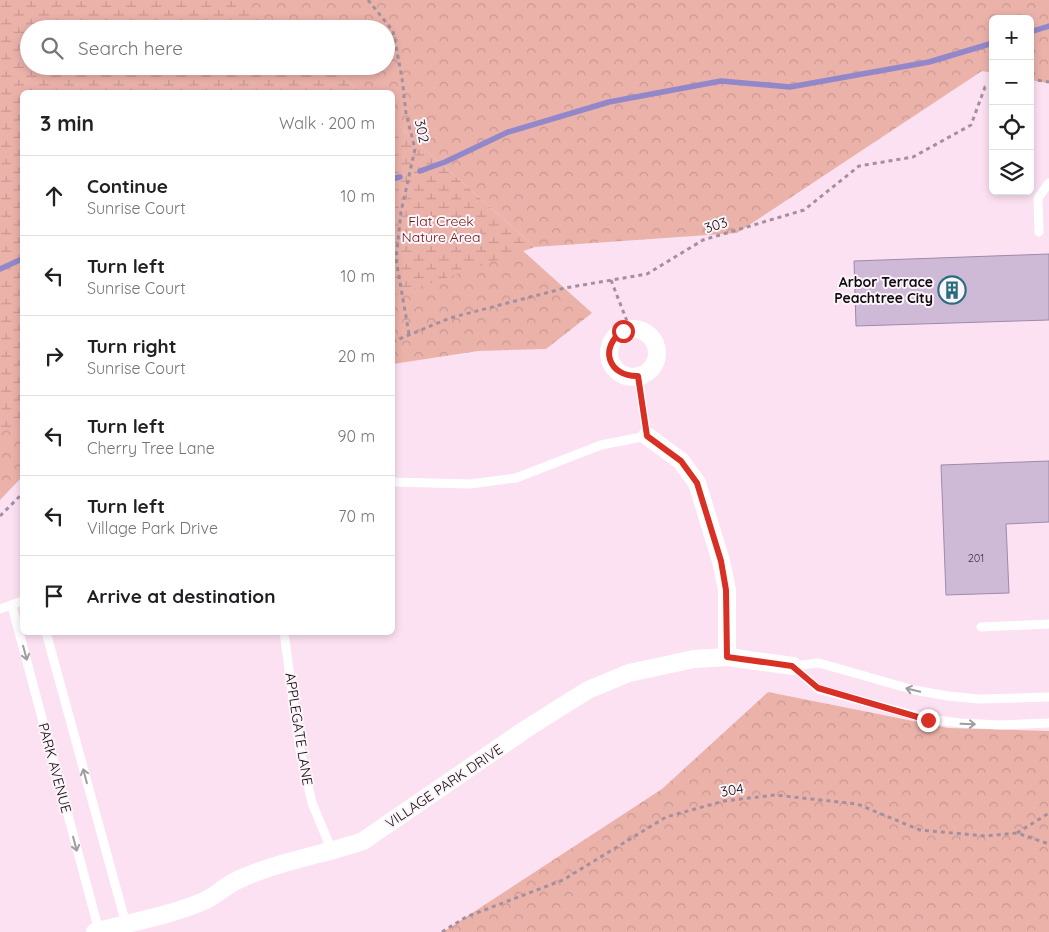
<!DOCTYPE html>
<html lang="en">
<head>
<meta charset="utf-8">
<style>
  :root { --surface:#fff; --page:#f6f6f6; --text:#202124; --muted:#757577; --line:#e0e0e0 }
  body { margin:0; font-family:Quicksand,sans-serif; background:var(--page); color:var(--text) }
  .controls { position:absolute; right:15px; top:15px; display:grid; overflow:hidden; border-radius:8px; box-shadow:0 2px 8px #0003 }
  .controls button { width:45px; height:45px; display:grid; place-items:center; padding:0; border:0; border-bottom:1px solid var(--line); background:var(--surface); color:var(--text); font:25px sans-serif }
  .stop { position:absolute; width:15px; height:15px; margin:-11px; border:4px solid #d93025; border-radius:50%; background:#fff }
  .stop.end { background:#d93025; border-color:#fff; box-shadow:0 1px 5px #0008 }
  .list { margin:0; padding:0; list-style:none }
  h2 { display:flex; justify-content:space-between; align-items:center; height:65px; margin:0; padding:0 20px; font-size:21px }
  h2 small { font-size:16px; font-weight:400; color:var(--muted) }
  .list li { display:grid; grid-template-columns:32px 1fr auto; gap:15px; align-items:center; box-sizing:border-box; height:80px; padding:0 20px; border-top:1px solid var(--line) }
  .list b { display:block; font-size:19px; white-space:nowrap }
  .list p { margin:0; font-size:16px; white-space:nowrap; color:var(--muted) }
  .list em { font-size:16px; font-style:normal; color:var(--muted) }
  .icon { flex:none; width:28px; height:28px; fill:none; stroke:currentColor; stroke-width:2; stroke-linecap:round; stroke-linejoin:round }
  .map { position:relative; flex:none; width:1049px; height:932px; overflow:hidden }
  .search { position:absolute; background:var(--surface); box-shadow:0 2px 8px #0003; left:20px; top:20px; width:375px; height:55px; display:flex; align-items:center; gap:12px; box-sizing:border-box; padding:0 18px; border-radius:28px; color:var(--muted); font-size:19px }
  .panel { position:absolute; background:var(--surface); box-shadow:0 2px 8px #0003; left:20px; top:90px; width:375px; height:545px; border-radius:8px }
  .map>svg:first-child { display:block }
  .forest { fill:url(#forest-crowns) }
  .wetland { fill:url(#wetland-marsh) }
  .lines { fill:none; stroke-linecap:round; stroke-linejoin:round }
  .stream { stroke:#9287c9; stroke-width:5.5 }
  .building { fill:#ceb9d7; stroke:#9e8ba7 }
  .path { stroke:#a4909d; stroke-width:3; stroke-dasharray:4 4; stroke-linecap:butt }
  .service { stroke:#fff; stroke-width:9 }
  .minor { stroke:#fff; stroke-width:18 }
  .oneway { stroke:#a19d9f }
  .route { stroke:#d93025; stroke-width:6 }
  .labels { text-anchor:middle; stroke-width:4; stroke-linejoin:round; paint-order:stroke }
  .number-label { font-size:11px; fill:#423542 }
  .street-label { font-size:14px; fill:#130910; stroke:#fbf5f9 }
  .park-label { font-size:14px; fill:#701411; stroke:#fbf5f9 }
  .poi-label { font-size:14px; font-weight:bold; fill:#130910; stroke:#fbf5f9; text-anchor:end }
</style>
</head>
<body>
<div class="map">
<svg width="1049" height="932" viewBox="0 0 1049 932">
  <defs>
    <pattern id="forest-crowns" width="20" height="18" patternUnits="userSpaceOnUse" patternTransform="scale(1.25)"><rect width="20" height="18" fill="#ebb2aa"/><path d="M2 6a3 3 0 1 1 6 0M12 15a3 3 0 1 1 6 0" fill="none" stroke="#c99891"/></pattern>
    <pattern id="wetland-marsh" width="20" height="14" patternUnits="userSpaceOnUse" patternTransform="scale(1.25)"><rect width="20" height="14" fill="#ebb2aa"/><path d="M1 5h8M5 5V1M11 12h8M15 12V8" fill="none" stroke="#c99891"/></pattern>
  </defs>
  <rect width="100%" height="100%" fill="#fce1f2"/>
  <path class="forest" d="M 0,0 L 1049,0 L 1049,83 L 1030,80 L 1030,19 L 993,19 L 993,73 L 982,71 L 737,233 L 535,247 L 393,121 L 392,92 L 360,92 L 330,66 L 386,66 L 386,29 L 29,29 L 29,66 L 22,92 L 22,477 L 0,500 Z
    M 392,133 L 592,313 L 546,349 L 478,351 L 393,364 Z
    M 768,692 L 948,728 L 1049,731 L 1049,932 L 443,932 L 662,789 Z"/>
  <path class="wetland" d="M 0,0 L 233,0 L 283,29 L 29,29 L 29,66 L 330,66 L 360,92 L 22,92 L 22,423 L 0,431 Z
    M 393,121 L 535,247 L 393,296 Z"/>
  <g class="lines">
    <path class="stream" d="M 1030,32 L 1049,26
      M 420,171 L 445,162 L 508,132 L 609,102 L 721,81 L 790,87 L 929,62 L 993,43
      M 392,179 L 400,177
      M 0,269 L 22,259"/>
  </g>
  <path class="building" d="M 1049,254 L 1049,320 L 856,326 L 854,261 Z
    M 1049,461 L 1049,522 L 1006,524 L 1009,593 L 946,595 L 941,465 Z"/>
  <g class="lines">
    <path class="path" d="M 368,0 L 393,31 L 402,78 L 406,113 L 415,149 L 401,212 L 396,259 L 409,334
      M 1030,79 L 1049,82
      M 611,280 L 630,329
      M 392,342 L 450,318 L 565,288 L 647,274 L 703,240 L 804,210 L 859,166 L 913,157 L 971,125 L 985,87 L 993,85
      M 0,516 L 22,494
      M 1017,833 L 1049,813
      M 442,932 L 466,917 L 563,880 L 666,817 L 724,801 L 775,795 L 857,804 L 920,830 L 986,836 L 1017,833 L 1049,844"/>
    <path class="service" d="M 1039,232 L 1038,198 L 1049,183
      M 392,482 L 470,484 L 516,478 L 601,445 L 647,436 L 638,376
      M 12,606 L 99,931
      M 0,609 L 22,601
      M 981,627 L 1049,624
      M 46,632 L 126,924
      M 284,632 L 299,745 L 312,803 L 332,851
      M 793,666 L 818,689 L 928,719 L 961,723 L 1001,725 L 1049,723
      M 793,666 L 819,663 L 914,690 L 948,696 L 979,699 L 1049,697"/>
    <path class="minor" d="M609 353a24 24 0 1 1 48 0a24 24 0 1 1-48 0Z
      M 647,436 L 681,461 L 697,483 L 721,561 L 727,590 L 727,657
      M 95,932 C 131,922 169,916 204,901 C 217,895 227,884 240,879 C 279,861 323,855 363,841 L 526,729 L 588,690 L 629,673 L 694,659 L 727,657 L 793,666"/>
  </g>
  <defs><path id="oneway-shaft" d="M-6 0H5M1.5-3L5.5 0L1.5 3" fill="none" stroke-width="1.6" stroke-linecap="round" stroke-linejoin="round" transform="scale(1.25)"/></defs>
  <g class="oneway">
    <use href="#oneway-shaft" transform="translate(25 653) rotate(75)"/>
    <use href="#oneway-shaft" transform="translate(913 690) rotate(-167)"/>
    <use href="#oneway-shaft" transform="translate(968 724) rotate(2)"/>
    <use href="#oneway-shaft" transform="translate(85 776) rotate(-105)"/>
    <use href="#oneway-shaft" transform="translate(75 844) rotate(75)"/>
  </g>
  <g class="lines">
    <path class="route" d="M 623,331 C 598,348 609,377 638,376 L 647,436 L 681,461 L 697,483 L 721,561 L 726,590 L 727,657 L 792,666 L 818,688 L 928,720"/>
  </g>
  <defs>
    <g id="building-ring" transform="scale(1.4375)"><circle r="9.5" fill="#fbf5f9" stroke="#2a6d7f" stroke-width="1.5"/><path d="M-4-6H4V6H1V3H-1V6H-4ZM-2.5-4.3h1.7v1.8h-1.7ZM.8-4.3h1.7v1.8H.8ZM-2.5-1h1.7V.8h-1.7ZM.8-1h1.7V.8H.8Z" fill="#2a6d7f"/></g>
  </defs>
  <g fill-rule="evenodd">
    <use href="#building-ring" x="952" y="290"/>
  </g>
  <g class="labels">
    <g class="number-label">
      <text x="976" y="562">201</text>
    </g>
    <g class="street-label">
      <text transform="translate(422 131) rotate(78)" y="5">302</text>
      <text transform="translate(716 225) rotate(-18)" y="5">303</text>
      <text transform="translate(299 729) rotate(81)" y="5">APPLEGATE LANE</text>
      <text transform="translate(55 768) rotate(75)" y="5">PARK AVENUE</text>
      <text transform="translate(444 786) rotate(-34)" y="5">VILLAGE PARK DRIVE</text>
      <text transform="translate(732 790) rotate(-9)" y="5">304</text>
    </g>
    <g class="park-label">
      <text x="441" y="226">Flat Creek<tspan x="441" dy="16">Nature Area</tspan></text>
    </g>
    <g class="poi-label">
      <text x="933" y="287">Arbor Terrace<tspan x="933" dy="16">Peachtree City</tspan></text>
    </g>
  </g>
</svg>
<div class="controls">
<button>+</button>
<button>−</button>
<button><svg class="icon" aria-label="locate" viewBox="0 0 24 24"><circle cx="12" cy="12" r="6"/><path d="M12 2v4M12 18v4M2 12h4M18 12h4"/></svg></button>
<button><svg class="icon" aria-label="layers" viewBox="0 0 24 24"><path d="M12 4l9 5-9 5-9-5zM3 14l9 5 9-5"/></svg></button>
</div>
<div class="stop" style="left:623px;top:331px"></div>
<div class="stop end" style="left:928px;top:720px"></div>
<div class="search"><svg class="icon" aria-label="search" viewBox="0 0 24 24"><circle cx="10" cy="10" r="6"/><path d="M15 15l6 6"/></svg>Search here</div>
<section class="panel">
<h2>3 min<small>Walk · 200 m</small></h2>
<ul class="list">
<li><svg class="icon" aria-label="ahead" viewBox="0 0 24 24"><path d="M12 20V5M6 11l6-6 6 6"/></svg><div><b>Continue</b><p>Sunrise Court</p></div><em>10 m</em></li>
<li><svg class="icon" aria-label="left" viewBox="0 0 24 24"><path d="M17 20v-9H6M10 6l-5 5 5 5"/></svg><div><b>Turn left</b><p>Sunrise Court</p></div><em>10 m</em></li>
<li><svg class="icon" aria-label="right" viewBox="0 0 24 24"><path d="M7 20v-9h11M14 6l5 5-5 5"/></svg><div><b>Turn right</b><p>Sunrise Court</p></div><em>20 m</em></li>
<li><svg class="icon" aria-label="left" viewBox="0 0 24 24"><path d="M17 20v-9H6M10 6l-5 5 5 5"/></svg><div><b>Turn left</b><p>Cherry Tree Lane</p></div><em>90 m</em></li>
<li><svg class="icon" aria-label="left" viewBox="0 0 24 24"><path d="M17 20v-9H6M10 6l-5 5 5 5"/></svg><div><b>Turn left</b><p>Village Park Drive</p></div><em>70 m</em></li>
<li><svg class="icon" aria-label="arrive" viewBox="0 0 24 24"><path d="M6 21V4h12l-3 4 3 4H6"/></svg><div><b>Arrive at destination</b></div></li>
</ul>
</section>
</div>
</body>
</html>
